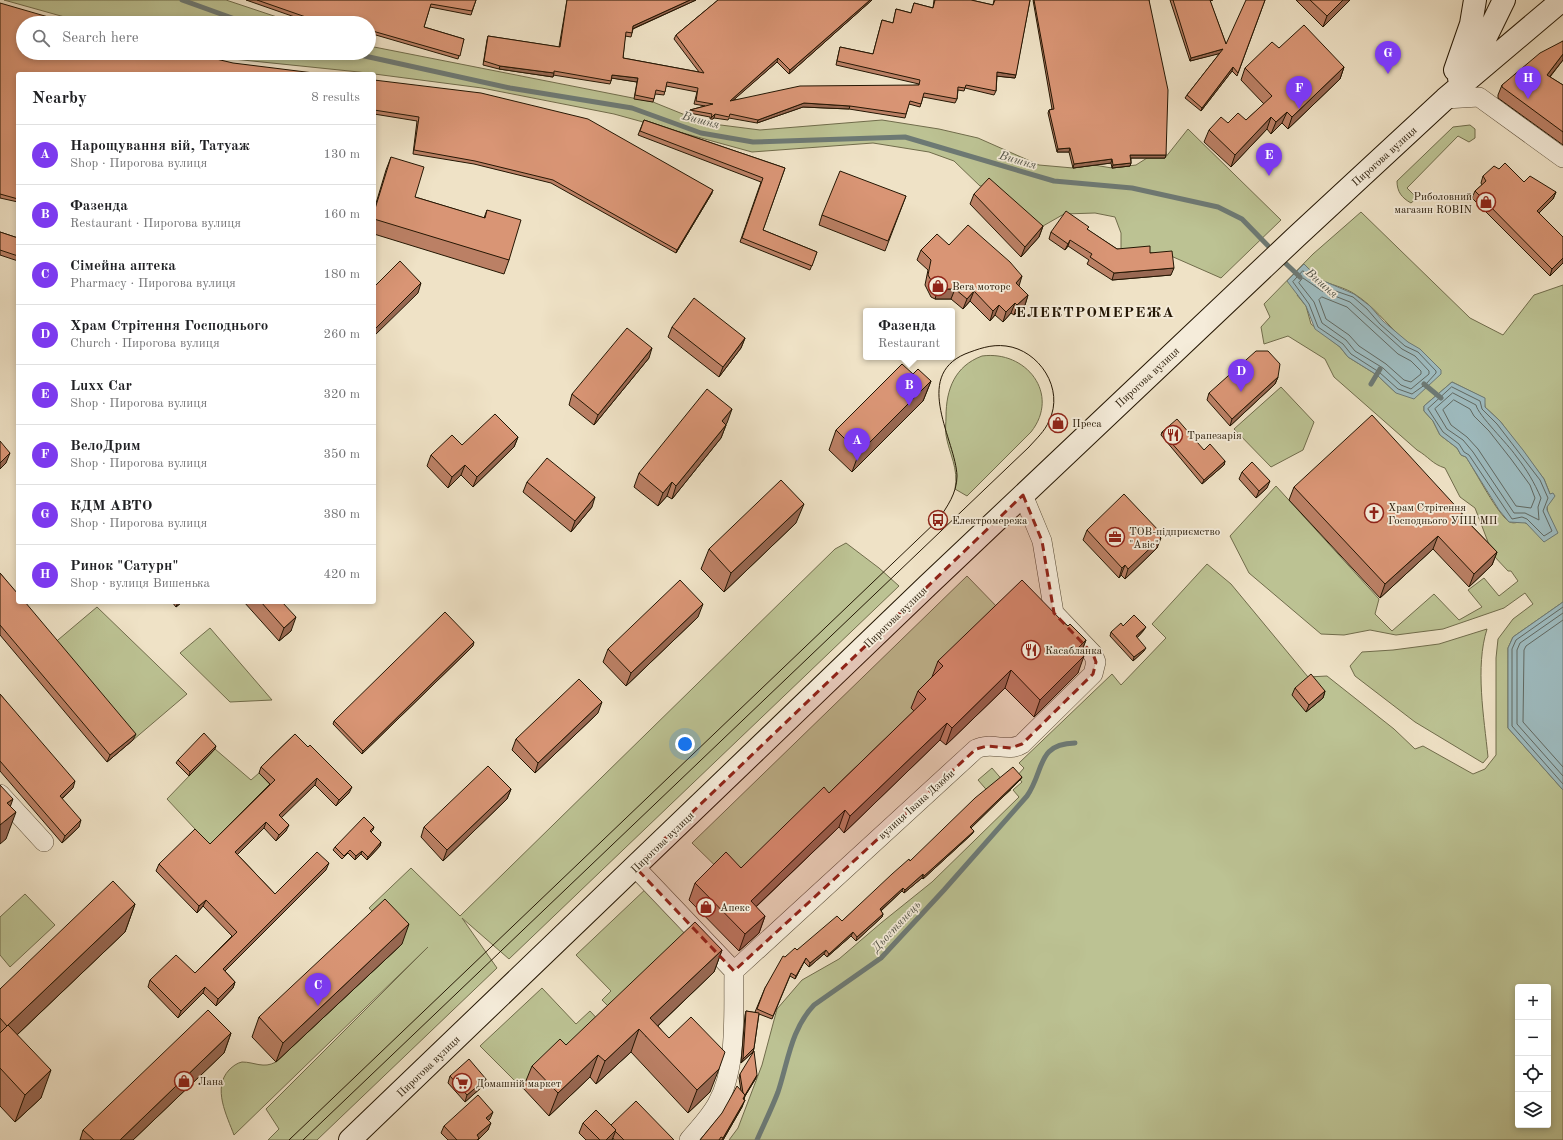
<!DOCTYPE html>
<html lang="en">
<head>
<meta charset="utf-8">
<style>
  :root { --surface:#fff; --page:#f6f6f6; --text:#202124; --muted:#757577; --line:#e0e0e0; --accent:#7c3aed }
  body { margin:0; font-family:"Old Standard TT",serif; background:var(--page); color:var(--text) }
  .controls { position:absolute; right:12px; bottom:12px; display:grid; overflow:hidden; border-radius:4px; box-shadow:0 2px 6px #0003 }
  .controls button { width:36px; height:36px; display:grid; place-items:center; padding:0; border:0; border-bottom:1px solid var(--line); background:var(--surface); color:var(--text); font:20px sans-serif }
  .you { position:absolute; left:685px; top:744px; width:14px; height:14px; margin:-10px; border:3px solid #fff; border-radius:50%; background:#1a73e8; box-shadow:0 0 0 6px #1a73e833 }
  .badge { display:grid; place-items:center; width:26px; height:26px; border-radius:50%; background:var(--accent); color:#fff; font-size:13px; font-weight:700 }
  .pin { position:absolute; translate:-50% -33px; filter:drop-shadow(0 1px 2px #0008) }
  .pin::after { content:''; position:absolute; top:21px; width:14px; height:12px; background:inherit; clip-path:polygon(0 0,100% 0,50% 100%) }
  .popup { position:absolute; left:863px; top:308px; width:92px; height:52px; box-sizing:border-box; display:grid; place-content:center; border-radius:4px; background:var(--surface); filter:drop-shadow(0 1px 3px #0005); font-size:13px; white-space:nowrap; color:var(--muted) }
  .popup b { font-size:15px; color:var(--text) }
  .popup::after { content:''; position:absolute; left:50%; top:100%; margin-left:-8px; border:8px solid transparent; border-top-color:var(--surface) }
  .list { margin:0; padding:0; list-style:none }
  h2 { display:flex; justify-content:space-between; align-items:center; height:52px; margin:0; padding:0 16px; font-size:17px }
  h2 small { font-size:13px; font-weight:400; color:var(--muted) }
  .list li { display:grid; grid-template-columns:26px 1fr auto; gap:12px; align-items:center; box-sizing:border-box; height:60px; padding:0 16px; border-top:1px solid var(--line) }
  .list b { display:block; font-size:15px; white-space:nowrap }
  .list p { margin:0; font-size:13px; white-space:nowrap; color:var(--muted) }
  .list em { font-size:13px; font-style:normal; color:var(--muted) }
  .icon { flex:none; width:22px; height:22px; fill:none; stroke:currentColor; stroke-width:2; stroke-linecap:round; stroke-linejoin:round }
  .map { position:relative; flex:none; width:1563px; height:1140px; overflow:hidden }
  .search { position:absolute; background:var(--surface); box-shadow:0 2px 6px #0003; left:16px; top:16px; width:360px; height:44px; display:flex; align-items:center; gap:10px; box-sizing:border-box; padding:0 14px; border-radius:22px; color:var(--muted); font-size:15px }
  .panel { position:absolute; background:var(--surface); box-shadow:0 2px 6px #0003; left:16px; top:72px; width:360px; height:532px; border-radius:4px }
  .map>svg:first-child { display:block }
  .green { fill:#bcc293; stroke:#706c4b; fill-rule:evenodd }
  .water { fill:#9ebbbf; stroke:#6d7974 }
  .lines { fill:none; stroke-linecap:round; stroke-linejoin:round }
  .shore { stroke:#616861; stroke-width:1 }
  .stream { stroke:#6d7974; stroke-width:5 }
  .street-casing { stroke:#574934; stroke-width:20 }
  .secondary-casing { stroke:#241603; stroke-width:24 }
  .street { stroke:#f5ecda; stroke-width:19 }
  .secondary { stroke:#f5ecda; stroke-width:22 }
  .tram { stroke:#241603; stroke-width:1 }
  .wall { fill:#bb8065; stroke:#241603 }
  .shaded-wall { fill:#986852; stroke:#241603 }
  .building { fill:#d99575; stroke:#241603 }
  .marked { fill:#8f2418; fill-opacity:0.2; stroke:#8f2418; stroke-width:3; stroke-dasharray:8 5; stroke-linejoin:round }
  .labels { text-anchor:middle; stroke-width:3.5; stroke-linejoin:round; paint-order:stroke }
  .street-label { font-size:11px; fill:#241603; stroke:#f5ecda }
  .poi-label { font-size:11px; fill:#241603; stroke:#f5ecda; text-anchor:start }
  .water-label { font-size:12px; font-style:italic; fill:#4f5045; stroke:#f5ecda }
  .district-label { font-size:15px; font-weight:bold; letter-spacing:1px; fill:#241603; stroke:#f5ecda }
</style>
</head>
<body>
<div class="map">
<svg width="1563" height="1140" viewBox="0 0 1563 1140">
  <rect width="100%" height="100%" fill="#efe2c6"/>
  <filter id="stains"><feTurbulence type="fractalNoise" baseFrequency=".005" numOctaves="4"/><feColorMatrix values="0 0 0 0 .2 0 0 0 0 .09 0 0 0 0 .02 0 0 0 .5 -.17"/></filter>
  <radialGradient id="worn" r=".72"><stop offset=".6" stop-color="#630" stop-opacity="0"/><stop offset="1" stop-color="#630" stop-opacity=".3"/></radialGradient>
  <path class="green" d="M 4,0 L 226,0 L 295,23 L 86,23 Z
    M 369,46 L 653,102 L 705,123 L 760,130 L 882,120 L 939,129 L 978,138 L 1039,165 L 1073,168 L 1094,165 L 1112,168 L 1136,165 L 1147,158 L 1165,158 L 1188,129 L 1281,220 L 1221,278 L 1171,256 L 1148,252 L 1121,253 L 1121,233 L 1115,217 L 1095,213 L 1064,214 L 1043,226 L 1030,224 L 987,186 L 980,186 L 954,161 L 929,152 L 873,143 L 752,152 L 614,114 L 482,88 L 359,72 L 233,59 L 209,53 L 369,53 Z
    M 1470,125 L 1475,129 L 1475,138 L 1469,142 L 1458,136 L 1407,188 L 1417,198 L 1411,203 C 1402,198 1397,192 1397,181 L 1453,127 Z
    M 1361,212 L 1470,318 L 1503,335 L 1534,295 L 1563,285 L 1563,602 L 1513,637 L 1508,648 L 1508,728 L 1563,790 L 1563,1140 L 729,1140 L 738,1128 L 762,1065 L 777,1009 L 802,980 L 839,959 L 881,923 L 932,882 L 1019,797 L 1013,790 L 1022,782 L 1017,776 L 1024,768 L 1019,763 L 1112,674 L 1121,685 L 1166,638 L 1152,624 L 1207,564 L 1231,584 L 1308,677 L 1327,676 L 1394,729 L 1415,749 L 1423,746 L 1473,774 L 1485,769 L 1496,755 L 1496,658 L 1498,639 L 1513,619 L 1533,604 L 1525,593 L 1504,608 L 1443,629 L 1396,635 L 1370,630 L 1344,635 L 1321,634 L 1249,573 L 1230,536 L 1276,486 L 1379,599 L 1375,614 L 1392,631 L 1434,594 L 1459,620 L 1482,607 L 1468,590 L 1484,578 L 1499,596 L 1518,581 L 1511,571 L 1508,571 L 1493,555 L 1475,508 L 1460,497 L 1445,468 C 1432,464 1429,457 1417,450 L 1334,377 L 1325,359 L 1288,336 L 1264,344 L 1261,327 L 1270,317 L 1264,304 L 1313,254 ZM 1319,279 C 1330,285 1345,287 1356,295 C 1373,306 1386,323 1401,337 C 1410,345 1420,349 1428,358 L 1396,393 L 1377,375 L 1348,357 L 1340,347 L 1311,324 L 1306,306 L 1297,295 ZM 1452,382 L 1484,398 L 1485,407 L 1500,421 L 1544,479 L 1550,494 L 1547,507 L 1548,514 L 1529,525 L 1522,521 C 1518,522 1514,524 1510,522 C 1498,516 1475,470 1466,457 L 1461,455 L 1457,448 L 1440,435 L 1433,421 L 1424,411 L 1424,406 ZM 1518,987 L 1548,987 L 1548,1125 L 1518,1125 Z
    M 982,356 C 1026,350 1061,394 1031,432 L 967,496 L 955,489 C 959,468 949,454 946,435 C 945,429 946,423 946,417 C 946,389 955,366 982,356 Z
    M 1281,387 L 1314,422 L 1303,450 L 1271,467 L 1234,429 Z
    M 846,543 L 879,568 L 899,586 L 509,959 L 462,918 L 497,968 L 317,1140 L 268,1140 L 279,1129 L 266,1109 L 428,947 L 234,1135 C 227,1116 212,1088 229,1070 C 233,1066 237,1063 242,1062 C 255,1062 263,1069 276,1062 L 402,944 L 369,908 L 411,868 L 460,916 L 835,549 Z
    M 967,576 L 1001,611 L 920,717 L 735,885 L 692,843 Z
    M 97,607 L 187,694 L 133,740 L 52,645 Z
    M 210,628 L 272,700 L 230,702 L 180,653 Z
    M 1487,629 C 1475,667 1484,717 1488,757 L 1483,763 L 1415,722 L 1355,676 L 1350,666 L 1362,652 L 1393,650 L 1439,644 Z
    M 215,749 L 251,780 L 259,773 L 274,789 L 217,861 L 193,836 L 195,829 L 167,799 Z
    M 992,768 L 1011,790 L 997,802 L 978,780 Z
    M 650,885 L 691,927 L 615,1013 L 602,1000 L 611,991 L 576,955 Z
    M 25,894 L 55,925 L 10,967 L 0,955 L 0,917 Z
    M 542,988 L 576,1024 L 590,1011 L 603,1025 L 523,1089 L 480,1046 Z"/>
  <path class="water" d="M 1304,264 L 1319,279 L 1354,294 L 1370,306 L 1383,321 L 1408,342 L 1420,349 L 1441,370 L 1441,374 L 1414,399 L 1396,393 L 1377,375 L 1348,357 L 1340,347 L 1315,329 L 1306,306 L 1287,281 Z
    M 1452,382 L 1485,398 L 1485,407 L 1500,421 L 1523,450 L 1544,479 L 1550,494 L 1553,493 L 1555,496 L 1547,507 L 1547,510 L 1558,533 L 1544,542 L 1526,523 L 1509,522 L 1499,510 L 1466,457 L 1461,455 L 1457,448 L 1440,435 L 1433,421 L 1424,411 L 1424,406 Z
    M 1563,602 L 1563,790 L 1508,728 L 1508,648 L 1513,637 Z"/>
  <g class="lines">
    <path class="shore" d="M 1303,271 L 1324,287 L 1353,297 L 1367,309 L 1380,324 L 1405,346 L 1418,352 L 1436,371 L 1436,373 L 1426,384 L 1412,394 L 1398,389 L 1379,372 L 1351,354 L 1343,344 L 1318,327 L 1309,304 L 1293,282 Z
      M 1303,278 L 1322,291 L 1350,302 L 1402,349 L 1415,356 L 1429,371 L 1429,374 L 1411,389 L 1401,385 L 1383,368 L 1355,351 L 1346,340 L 1322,323 L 1314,302 L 1299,283 Z
      M 1322,297 L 1347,307 L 1398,354 L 1411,361 L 1421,371 L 1421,374 L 1411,382 L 1404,380 L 1386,364 L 1359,346 L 1349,335 L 1326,319 L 1319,300 Z
      M 1452,387 L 1480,401 L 1482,409 L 1497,424 L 1540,480 L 1548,498 L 1543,511 L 1552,531 L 1544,536 L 1527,519 L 1522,517 L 1512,519 L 1469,455 L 1464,452 L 1459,444 L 1443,432 L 1428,409 Z
      M 1453,393 L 1476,405 C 1478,415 1508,444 1516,456 C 1527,470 1534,482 1541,498 L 1538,507 L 1539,520 L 1525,513 L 1514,513 L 1473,452 L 1463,440 L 1447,429 L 1435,409 Z
      M 1454,400 L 1470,409 L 1474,416 L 1489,431 L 1511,459 L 1530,485 L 1535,498 L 1531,508 L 1516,506 L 1478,449 L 1467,437 L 1451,425 L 1443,410 Z
      M 1563,607 L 1516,640 L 1512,649 L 1512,726 L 1563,784
      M 1563,613 L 1520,643 L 1517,650 L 1517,724 L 1563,776
      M 1563,620 L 1526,646 L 1524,650 L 1523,722 L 1563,767"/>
    <path class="stream" d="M 182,0 L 246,23
      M 351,53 L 510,88 L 632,108 L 701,133 L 753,142 L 905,137 L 1054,181 L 1132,188 L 1218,207 L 1242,219 L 1274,252
      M 1281,259 L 1300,277
      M 1371,384 L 1380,369
      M 1424,384 L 1441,398
      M 757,1140 C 764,1124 772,1108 778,1092 C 788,1062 791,1029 814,1005 L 881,958 L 944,890 L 1027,796 C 1045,770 1036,744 1075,743"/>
    <g class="street-casing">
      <path id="street" d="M 1445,99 L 1479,97 L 1563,158
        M 0,794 L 44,842
        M 635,867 L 734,971
        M 689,1140 C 699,1128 710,1117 717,1104 C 738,1067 733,1012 734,971 L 976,749 C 991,741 1008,753 1022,744 L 1093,674 L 1096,662 L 1093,654 L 1054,613 L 1042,541 L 1023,495"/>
    </g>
    <g class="secondary-casing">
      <path id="secondary" d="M 1455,70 L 1471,24 L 1475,0
        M 1459,78 L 1483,43 L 1504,0
        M 350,1140 L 927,586 L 1296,237 L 1445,99 L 1561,1"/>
    </g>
    <use href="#street" class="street"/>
    <use href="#secondary" class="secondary"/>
    <path class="tram" d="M 289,1140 L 938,520 C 947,507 957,493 957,476 C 956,441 912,377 965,354 C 978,349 991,344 1006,346 C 1039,350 1065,389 1049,421 C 1045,431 1036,439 1029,447 L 303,1140"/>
  </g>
  <path class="wall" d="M 246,0 L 476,0 L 471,15 L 430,7 L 424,27 L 464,39 L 458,59 L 369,33 L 369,23 L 332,23 L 325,21 L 324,23 L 312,23 Z
    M 567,0 L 696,0 L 633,29 L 631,37 L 625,36 L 623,58 L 699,72 L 674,39 L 676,35 L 718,0 L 872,0 L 789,74 L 777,62 L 733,100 L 919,85 L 919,84 L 836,65 L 840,47 L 873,54 L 882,20 L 893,23 L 896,9 L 911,13 L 914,3 L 933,8 L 934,0 L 971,0 L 993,5 L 994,0 L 1030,0 L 1015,78 L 997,76 L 996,91 L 994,95 L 965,88 L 964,91 L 958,90 L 957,99 L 955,103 L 923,97 L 920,107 L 909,104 L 905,118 L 849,109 L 803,107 L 757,123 L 729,118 L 728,120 L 714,118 L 710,121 L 710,117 L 689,113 L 690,110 L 705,106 L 694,104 L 697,92 L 666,86 L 664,95 L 655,94 L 653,102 L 634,99 L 637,82 L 612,78 L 610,84 L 553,75 L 553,77 L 499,69 L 483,65 L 487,40 L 488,36 L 559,47 Z
    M 1033,0 L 1149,0 L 1166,155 L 1165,158 L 1131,158 L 1131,163 L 1130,166 L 1112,168 L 1111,163 L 1073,168 L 1069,152 L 1057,152 L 1048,113 L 1049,110 L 1052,109 Z
    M 1170,0 L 1213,0 L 1210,1 L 1226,44 L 1265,0 L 1237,76 L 1232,71 L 1201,111 L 1185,98 L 1187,95 L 1220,53 L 1190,61 Z
    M 1296,0 L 1350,0 L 1323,27 Z
    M 0,3 L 18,74 L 18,202 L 0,198 Z
    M 1563,41 L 1563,60 L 1550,77 L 1563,85 L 1563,145 L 1498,98 L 1498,95 L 1502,85 Z
    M 1279,48 L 1344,67 L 1340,79 L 1288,129 L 1282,123 L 1271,134 L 1267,129 L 1231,167 L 1204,142 L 1209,130 L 1246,120 L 1264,104 L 1241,80 L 1245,68 Z
    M 374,80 L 712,193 L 676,253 L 551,183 L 474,164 L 413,154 L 417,121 L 374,114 Z
    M 644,120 L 785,168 L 763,230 L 817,252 L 810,270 L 740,242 L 761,182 L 638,135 Z
    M 391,157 L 415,197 L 484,218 L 487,210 L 509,260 L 504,274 L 374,234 L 374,210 L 386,170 Z
    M 1499,169 L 1524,182 L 1556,192 L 1553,199 L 1539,213 L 1563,237 L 1563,263 L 1550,276 L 1472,198 L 1475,191 L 1482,185 L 1481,183 L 1483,176 Z
    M 974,194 L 1043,226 L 1039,237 L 1021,257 L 970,204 Z
    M 906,196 L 885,251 L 819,225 L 822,215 Z
    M 1088,230 L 1117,249 L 1150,253 L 1171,275 L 1112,280 L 1087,264 L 1089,260 L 1068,246 L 1065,250 L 1049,239 L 1051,232 Z
    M 0,232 L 18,238 L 18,261 L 0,255 Z
    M 949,245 L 1019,286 L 1028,295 L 1025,305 L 1014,315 L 1011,313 L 1003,322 L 995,315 L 990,321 L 970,301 L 963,309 L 951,299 L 935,299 L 931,297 L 925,285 L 928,270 L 917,260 L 921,250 Z
    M 672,327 L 745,338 L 741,348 L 719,377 L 668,337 Z
    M 649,358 L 594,425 L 569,405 L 572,394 Z
    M 913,374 L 931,381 L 923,401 L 852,472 L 829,450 L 836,430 Z
    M 1278,377 L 1275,384 L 1230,426 L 1207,400 L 1209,393 Z
    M 727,423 L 726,424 L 726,425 L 721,438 L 672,499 L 667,496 L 658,506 L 634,487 L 639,473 Z
    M 1162,432 L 1204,450 L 1225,461 L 1224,465 L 1202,484 L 1161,435 Z
    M 518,437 L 514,447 L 473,487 L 461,475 L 448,488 L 427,466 L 431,455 L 462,445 Z
    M 1242,472 L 1267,488 L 1256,498 L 1239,479 Z
    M 527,482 L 592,507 L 571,532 L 523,492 Z
    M 1294,487 L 1462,513 L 1462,516 L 1497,552 L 1492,565 L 1469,587 L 1433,549 L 1380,598 L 1289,500 Z
    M 796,523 L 724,592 L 701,569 L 709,549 Z
    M 1087,530 L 1160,532 L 1159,536 L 1157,548 L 1125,579 L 1121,575 L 1119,578 L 1083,540 Z
    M 0,573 L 133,740 L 107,762 L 0,635 Z
    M 172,602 L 182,602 L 176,607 Z
    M 244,602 L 282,602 L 291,631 L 279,641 Z
    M 698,617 L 626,686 L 603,662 L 608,649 Z
    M 1063,622 L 1086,640 L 1081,653 L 1078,673 L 1034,717 L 1005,688 L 946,745 L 940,740 L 844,833 L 839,827 L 756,907 L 765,916 L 759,933 L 739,951 L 689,900 L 695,883 L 741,868 L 829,793 L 914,711 L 911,708 L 918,691 L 932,677 L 938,661 Z
    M 1123,626 L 1144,630 L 1137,638 L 1144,651 L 1133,661 L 1110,636 L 1111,632 Z
    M 473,646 L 362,754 L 333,724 L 334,721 Z
    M 1295,688 L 1325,691 L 1323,698 L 1306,712 L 1292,695 Z
    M 0,694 L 73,788 L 62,799 L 79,827 L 62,843 L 0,771 Z
    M 598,713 L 535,773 L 512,750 L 516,739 Z
    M 295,734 L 349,793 L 336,806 L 315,785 L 281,817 L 286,831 L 276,841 L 264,828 L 237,854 L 275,894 L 326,870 L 225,971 L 235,982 L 233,988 L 216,1006 L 203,993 L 178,1018 L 148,987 L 150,980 L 195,973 L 232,936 L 203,906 L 197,913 L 156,871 L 159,864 L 210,844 L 270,784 L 259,773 L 261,767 Z
    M 215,749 L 189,776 L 176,763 L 178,760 Z
    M 1022,777 L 1020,780 L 971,828 L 974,831 L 972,834 L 923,879 L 922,878 L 904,893 L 902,891 L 881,911 L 883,914 L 882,917 L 856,941 L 851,936 L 827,957 L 824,954 L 809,967 L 804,962 L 795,979 L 790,976 L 772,1019 L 759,1014 L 754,1048 L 753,1052 L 741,1063 L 745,1015 L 746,1011 L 757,1013 L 755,1012 L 765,988 L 785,957 L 797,950 L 842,921 L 910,861 Z
    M 511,789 L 507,799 L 443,861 L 421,837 L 424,827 Z
    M 374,827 L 373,830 L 371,832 L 381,842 L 380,846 L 367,860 L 361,854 L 355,860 L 348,853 L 342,859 L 333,850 L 335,847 Z
    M 135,904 L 125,932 L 17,1035 L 41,1098 L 15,1122 L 0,1106 L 0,989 Z
    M 402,944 L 276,1062 L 252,1037 L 259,1017 Z
    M 722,950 L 714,972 L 658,1026 L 710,1092 L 688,1113 L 631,1052 L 596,1084 L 590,1077 L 549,1116 L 523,1088 L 532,1066 Z
    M 231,1033 L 224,1053 L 133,1140 L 80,1140 L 83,1130 Z
    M 740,1074 L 756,1078 L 745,1096 L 742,1107 L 723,1140 L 700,1140 L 741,1091 L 739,1078 Z
    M 450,1076 L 486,1079 L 483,1086 L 465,1102 L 448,1083 Z
    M 490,1119 L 488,1121 L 488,1130 L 478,1140 L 448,1140 L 441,1133 L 444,1126 Z
    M 583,1123 L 611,1125 L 674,1140 L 614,1140 L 613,1138 L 612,1140 L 586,1140 L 579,1133 Z"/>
  <path class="shaded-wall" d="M 690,0 L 696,0 L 632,29 L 633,26 Z
    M 870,0 L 872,0 L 789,74 L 790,70 Z
    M 1343,0 L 1350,0 L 1323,27 L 1327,16 Z
    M 1223,49 L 1222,53 L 1190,61 L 1191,58 Z
    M 1563,54 L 1563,60 L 1543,85 L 1547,75 Z
    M 778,58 L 777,62 L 729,104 L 730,101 Z
    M 500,66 L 554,73 L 553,77 L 499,69 Z
    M 1233,67 L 1232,71 L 1201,111 L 1202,108 Z
    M 1344,67 L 1340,79 L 1288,129 L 1292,117 Z
    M 997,72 L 1016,75 L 1015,78 L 995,76 Z
    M 612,75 L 638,78 L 637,82 L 611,78 Z
    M 804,103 L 850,106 L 849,109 L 803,107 L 757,123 L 758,120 Z
    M 1287,112 L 1282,123 L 1271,134 L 1276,122 Z
    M 715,114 L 714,118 L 710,121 L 711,118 Z
    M 1271,117 L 1267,129 L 1231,167 L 1235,155 Z
    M 1070,148 L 1069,152 L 1057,152 L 1058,149 Z
    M 1130,155 L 1166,155 L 1165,158 L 1129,158 Z
    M 1112,159 L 1111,163 L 1073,168 L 1074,164 Z
    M 1131,163 L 1130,166 L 1112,168 L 1113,165 Z
    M 713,190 L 712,193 L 676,253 L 677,250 Z
    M 1556,192 L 1553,199 L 1534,218 L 1537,211 Z
    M 1043,226 L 1039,237 L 1021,257 L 1025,247 Z
    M 1070,240 L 1068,246 L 1065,250 Z
    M 1563,258 L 1563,263 L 1550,276 L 1552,269 Z
    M 1174,268 L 1171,275 L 1112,280 L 1114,273 Z
    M 1022,276 L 1019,286 L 1016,283 Z
    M 421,283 L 418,293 L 374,336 L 374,330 Z
    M 938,289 L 955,289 L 951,299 L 935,299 Z
    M 974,291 L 970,301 L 963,309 L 967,299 Z
    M 1028,295 L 1025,305 L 1014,315 L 1017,305 Z
    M 1015,303 L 1011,313 L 1003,322 L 1006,312 Z
    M 999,305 L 995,315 L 990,321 L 993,311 Z
    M 745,338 L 741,348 L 719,377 L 723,367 Z
    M 652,348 L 649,358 L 594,425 L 598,415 Z
    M 1278,377 L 1275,384 L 1230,426 L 1232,419 Z
    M 931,381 L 923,401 L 852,472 L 859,453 Z
    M 732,409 L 727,423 L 717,435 L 722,421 Z
    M 726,425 L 721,438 L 672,499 L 676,486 Z
    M 518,437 L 514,447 L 473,487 L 477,477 Z
    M 10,453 L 6,463 L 0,469 L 0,463 Z
    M 1225,461 L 1224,465 L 1202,484 L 1204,480 Z
    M 465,465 L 461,475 L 448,488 L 452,477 Z
    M 1270,481 L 1267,488 L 1256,498 L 1259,491 Z
    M 672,482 L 667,496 L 658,506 L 663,493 Z
    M 595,497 L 592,507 L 571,532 L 575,521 Z
    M 804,504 L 796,523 L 724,592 L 731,573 Z
    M 1160,532 L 1157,542 L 1161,538 L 1157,548 L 1125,579 L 1128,569 Z
    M 1438,536 L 1433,549 L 1380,598 L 1385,584 Z
    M 1497,552 L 1492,565 L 1469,587 L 1474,574 Z
    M 1125,565 L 1121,575 L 1119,578 L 1122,568 Z
    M 178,602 L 182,602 L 176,607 Z
    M 703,604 L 698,617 L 626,686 L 631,673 Z
    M 296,617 L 291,631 L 279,641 L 284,628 Z
    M 1146,627 L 1144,630 L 1135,640 L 1136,636 Z
    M 1086,640 L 1079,657 L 1077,649 Z
    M 474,642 L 473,646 L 362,754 L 363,751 Z
    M 1146,648 L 1144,651 L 1133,661 L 1134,657 Z
    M 1084,656 L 1078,673 L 1034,717 L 1040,700 Z
    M 1011,670 L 1005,688 L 946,745 L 952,728 Z
    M 1325,691 L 1323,698 L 1306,712 L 1309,705 Z
    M 602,702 L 598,713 L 535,773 L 538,763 Z
    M 947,723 L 940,740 L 844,833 L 850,816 Z
    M 136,734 L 133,740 L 107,762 L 110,755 Z
    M 216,746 L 215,749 L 189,776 L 190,772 Z
    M 1022,777 L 1020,780 L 969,830 L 970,827 Z
    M 317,778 L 315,785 L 277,822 L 279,815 Z
    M 75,781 L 73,788 L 57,803 L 60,796 Z
    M 352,787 L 349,793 L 336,806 L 339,800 Z
    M 511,789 L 507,799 L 443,861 L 447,850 Z
    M 13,799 L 5,821 L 16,812 L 6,839 L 0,844 L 0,822 L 7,803 Z
    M 845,810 L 839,827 L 744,918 L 751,901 Z
    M 81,820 L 79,827 L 62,843 L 65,836 Z
    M 266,822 L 264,828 L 233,859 L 235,852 Z
    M 289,825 L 286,831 L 276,841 L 279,835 Z
    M 974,831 L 972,834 L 923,879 L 924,876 Z
    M 381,842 L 380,846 L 367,860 L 368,857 Z
    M 362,851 L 361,854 L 355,860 L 356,856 Z
    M 329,863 L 326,870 L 220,976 L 223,969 Z
    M 923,874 L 922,878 L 904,893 L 905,890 Z
    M 903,888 L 902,891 L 878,913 L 880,909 Z
    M 206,900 L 203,906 L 197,913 L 199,906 Z
    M 135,904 L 125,932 L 0,1051 L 7,1026 Z
    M 883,914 L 882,917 L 856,941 L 857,937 Z
    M 765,916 L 759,933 L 739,951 L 745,934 Z
    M 409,924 L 402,944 L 276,1062 L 283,1043 Z
    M 853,932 L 851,936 L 827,957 L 829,954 Z
    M 722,950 L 714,972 L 646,1037 L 650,1018 Z
    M 826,950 L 824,954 L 809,967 L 810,963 Z
    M 806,958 L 804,962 L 795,979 L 796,976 Z
    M 235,982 L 233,988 L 216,1006 L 218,999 Z
    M 205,987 L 203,993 L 178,1018 L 181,1011 Z
    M 639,1029 L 631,1052 L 596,1084 L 605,1061 Z
    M 231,1033 L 224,1053 L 133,1140 L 120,1140 Z
    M 754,1048 L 753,1052 L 741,1063 L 743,1059 Z
    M 598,1055 L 590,1077 L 549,1116 L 558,1093 Z
    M 719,1069 L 710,1092 L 688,1113 L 697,1090 Z
    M 51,1070 L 41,1098 L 15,1122 L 25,1095 Z
    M 757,1075 L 756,1078 L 745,1096 L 743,1102 L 744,1097 Z
    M 486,1079 L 483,1086 L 465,1102 L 467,1095 Z
    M 745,1100 L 742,1107 L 723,1140 L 722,1140 Z
    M 493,1112 L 490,1119 L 483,1125 L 486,1118 Z
    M 491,1123 L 488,1130 L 478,1140 L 476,1140 L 477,1135 Z
    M 616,1130 L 612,1140 L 606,1140 Z"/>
  <path class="building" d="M 257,0 L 476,0 L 472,11 L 431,4 L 424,27 L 464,39 L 460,56 L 369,30 L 369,23 L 346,23 L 327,18 L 324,23 L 323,23 Z
    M 567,0 L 690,0 L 633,26 L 632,33 L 626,32 L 623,58 L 704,73 L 676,35 L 718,0 L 870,0 L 790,70 L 778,58 L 730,101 L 800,86 L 919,85 L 920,80 L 837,61 L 840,47 L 873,54 L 882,20 L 893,23 L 896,9 L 911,13 L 914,3 L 933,8 L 935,0 L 971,0 L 993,5 L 995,0 L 1030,0 L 1016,75 L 997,72 L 996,91 L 966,85 L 965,88 L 958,87 L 957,99 L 924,93 L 921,104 L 910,101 L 906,114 L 850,106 L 804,103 L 758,120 L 730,114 L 729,117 L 715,114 L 711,118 L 712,114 L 690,110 L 713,104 L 696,101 L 698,88 L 667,82 L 665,92 L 656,90 L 654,99 L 635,95 L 638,78 L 612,75 L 611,81 L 554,71 L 554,73 L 500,66 L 484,61 L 488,36 L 560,47 Z
    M 1034,0 L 1149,0 L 1168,90 L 1166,155 L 1130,155 L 1131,163 L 1113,165 L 1112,159 L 1074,164 L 1070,148 L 1058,149 L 1049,110 L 1054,109 Z
    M 1173,0 L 1210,0 L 1226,44 L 1246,0 L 1265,0 L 1238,73 L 1233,67 L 1202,108 L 1187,95 L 1223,49 L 1191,58 Z
    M 1310,0 L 1343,0 L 1327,16 Z
    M 0,3 L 69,23 L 23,23 L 23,53 L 191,53 L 233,63 L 322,74 L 18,74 L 18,199 L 0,194 Z
    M 1304,25 L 1344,67 L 1292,117 L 1287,112 L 1276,122 L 1271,117 L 1235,155 L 1209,130 L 1221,117 L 1228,123 L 1238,113 L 1246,120 L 1272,96 L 1245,68 L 1272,42 L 1279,48 Z
    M 1563,41 L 1563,54 L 1547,75 L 1563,85 L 1563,132 L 1502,87 L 1502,85 L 1540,53 Z
    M 374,80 L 481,93 L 588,119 L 713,190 L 677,250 L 553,180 L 475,161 L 414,150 L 419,117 L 374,110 Z
    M 644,120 L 785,168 L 763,230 L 817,252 L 812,266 L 742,238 L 763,178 L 640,131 Z
    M 391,157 L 424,167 L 415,197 L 485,218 L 487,210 L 521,220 L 509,260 L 374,219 L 374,212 Z
    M 1505,163 L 1524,182 L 1530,176 L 1556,192 L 1537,211 L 1563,237 L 1563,258 L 1552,269 L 1475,191 L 1486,181 L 1483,176 L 1494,166 L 1499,169 Z
    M 840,171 L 906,196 L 888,241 L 822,215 Z
    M 989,178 L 1043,226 L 1025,247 L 974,194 Z
    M 1066,211 L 1089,227 L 1087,229 L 1117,249 L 1150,246 L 1150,253 L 1172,251 L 1174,268 L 1114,273 L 1090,257 L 1092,254 L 1070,240 L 1068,244 L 1051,232 Z
    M 968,225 L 1010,262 L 1022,276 L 1016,283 L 1028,295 L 1017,305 L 1015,303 L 1006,312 L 999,305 L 993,311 L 974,291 L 967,299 L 955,289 L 938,289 L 935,287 L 928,275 L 931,260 L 921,250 L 937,234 L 949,245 Z
    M 0,232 L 18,238 L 18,256 L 0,250 Z
    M 400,261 L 421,283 L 374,330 L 374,287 Z
    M 694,298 L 745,338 L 723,367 L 672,327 Z
    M 627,328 L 652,348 L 598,415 L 572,394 Z
    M 1256,351 L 1268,351 L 1280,364 L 1278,377 L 1232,419 L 1209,393 Z
    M 902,364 L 913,374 L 918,369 L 931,381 L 859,453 L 836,430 Z
    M 707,389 L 732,409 L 722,421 L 726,425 L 676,486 L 672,482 L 663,493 L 639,473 Z
    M 495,414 L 518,437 L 477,477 L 465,465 L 452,477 L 431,455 L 452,435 L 462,445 Z
    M 1372,415 L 1462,513 L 1461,515 L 1497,552 L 1474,574 L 1438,536 L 1385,584 L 1294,487 Z
    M 1177,419 L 1204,450 L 1210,444 L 1225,461 L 1204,480 L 1162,432 Z
    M 0,441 L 10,453 L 0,463 Z
    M 547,458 L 595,497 L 575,521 L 527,482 Z
    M 1252,462 L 1270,481 L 1259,491 L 1242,472 Z
    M 781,480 L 804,504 L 731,573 L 709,549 Z
    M 1124,494 L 1160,532 L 1158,535 L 1161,538 L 1128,569 L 1125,565 L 1122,568 L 1087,530 Z
    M 0,573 L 18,594 L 18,602 L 25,602 L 136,734 L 110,755 L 0,625 Z
    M 680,580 L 703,604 L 631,673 L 608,649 Z
    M 1022,580 L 1063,622 L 1068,626 L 1070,624 L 1086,640 L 1077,649 L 1084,656 L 1040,700 L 1011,670 L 952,728 L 947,723 L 850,816 L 845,810 L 751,901 L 765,916 L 745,934 L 695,883 L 726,852 L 741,868 L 824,787 L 829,793 L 926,699 L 918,691 L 943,666 L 938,661 Z
    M 261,602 L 282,602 L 296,617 L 284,628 Z
    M 445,612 L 474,642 L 363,751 L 334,721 Z
    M 1134,615 L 1146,627 L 1136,636 L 1146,648 L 1134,657 L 1111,632 L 1121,623 L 1123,626 Z
    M 1311,674 L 1325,691 L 1309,705 L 1295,688 Z
    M 579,679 L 602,702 L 538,763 L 516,739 Z
    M 0,694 L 75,781 L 60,796 L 81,820 L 65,836 L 0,761 Z
    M 204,733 L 216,746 L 190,772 L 178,760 Z
    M 295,734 L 308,747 L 310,745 L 352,787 L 339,800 L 317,778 L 279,815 L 289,825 L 279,835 L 266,822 L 235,852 L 275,894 L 317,852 L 329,863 L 223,969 L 235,982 L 218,999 L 205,987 L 181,1011 L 150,980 L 176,955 L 195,973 L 237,932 L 206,900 L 199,906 L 159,864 L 195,829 L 210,844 L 275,780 L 261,767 Z
    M 488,766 L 511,789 L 447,850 L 424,827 Z
    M 1013,767 L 1022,777 L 970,827 L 974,831 L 924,876 L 923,874 L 905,890 L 903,888 L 880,909 L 883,914 L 857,937 L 853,932 L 829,954 L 826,950 L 810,963 L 806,958 L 796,976 L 791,973 L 773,1016 L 757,1009 L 765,988 L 783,956 L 785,957 L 795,948 L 797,950 L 837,916 L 842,921 L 892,874 L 909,859 L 910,861 L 975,798 Z
    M 0,785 L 13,799 L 7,803 L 16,812 L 0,825 Z
    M 364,817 L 374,827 L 370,831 L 381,842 L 368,857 L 362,851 L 356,856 L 350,850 L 344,856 L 335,847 Z
    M 113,881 L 135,904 L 7,1026 L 0,1018 L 0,989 Z
    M 385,899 L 409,924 L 283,1043 L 259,1017 Z
    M 695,922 L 722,950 L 650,1018 L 669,1038 L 691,1017 L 725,1052 L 719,1069 L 697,1090 L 639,1029 L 605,1061 L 598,1055 L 558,1093 L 532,1066 L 560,1039 L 566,1045 Z
    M 208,1010 L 231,1033 L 120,1140 L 94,1140 L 83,1130 Z
    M 746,1011 L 759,1013 L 754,1048 L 743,1059 Z
    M 8,1025 L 51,1070 L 25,1095 L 0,1068 L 0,1033 Z
    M 754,1051 L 757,1075 L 745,1095 L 743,1093 L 740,1074 Z
    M 469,1059 L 486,1079 L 467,1095 L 450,1076 Z
    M 737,1086 L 745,1095 L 743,1099 L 745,1100 L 723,1138 L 721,1137 L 719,1140 L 700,1140 L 722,1113 Z
    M 478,1095 L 493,1112 L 486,1118 L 491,1123 L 477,1135 L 479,1138 L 477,1140 L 457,1140 L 444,1126 Z
    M 636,1101 L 674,1140 L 624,1140 L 615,1131 L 616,1130 L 611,1125 Z
    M 596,1110 L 616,1130 L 606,1140 L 600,1140 L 583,1123 Z"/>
  <path class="marked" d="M 1023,495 L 1042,541 L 1054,613 L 1093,654 L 1096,662 L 1093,674 L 1022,744 L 1011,748 L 987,746 L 976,749 L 734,971 L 635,867 Z"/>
  <defs>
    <g id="shop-ring" transform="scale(1)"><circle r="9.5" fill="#f5ecda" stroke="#8f2418" stroke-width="1.5"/><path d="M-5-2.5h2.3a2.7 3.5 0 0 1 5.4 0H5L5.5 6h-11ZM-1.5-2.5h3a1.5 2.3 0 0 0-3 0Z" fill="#8f2418"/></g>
    <g id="restaurant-ring" transform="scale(1)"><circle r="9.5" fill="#f5ecda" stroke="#8f2418" stroke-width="1.5"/><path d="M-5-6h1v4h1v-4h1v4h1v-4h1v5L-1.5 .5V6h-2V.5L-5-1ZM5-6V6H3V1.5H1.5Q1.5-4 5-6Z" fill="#8f2418"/></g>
    <g id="church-ring" transform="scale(1)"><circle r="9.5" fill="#f5ecda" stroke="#8f2418" stroke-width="1.5"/><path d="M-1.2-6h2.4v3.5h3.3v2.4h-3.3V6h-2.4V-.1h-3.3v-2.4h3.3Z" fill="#8f2418"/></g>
    <g id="bus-ring" transform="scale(1)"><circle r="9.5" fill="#f5ecda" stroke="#8f2418" stroke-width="1.5"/><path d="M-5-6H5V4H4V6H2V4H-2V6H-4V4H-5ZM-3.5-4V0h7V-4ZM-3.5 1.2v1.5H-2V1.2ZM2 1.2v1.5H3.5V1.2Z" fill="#8f2418"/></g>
    <g id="office-ring" transform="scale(1)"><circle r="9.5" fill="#f5ecda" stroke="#8f2418" stroke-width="1.5"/><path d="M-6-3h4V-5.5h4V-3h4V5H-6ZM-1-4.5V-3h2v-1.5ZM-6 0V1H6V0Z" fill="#8f2418"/></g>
    <g id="supermarket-ring" transform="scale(1)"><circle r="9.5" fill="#f5ecda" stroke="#8f2418" stroke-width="1.5"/><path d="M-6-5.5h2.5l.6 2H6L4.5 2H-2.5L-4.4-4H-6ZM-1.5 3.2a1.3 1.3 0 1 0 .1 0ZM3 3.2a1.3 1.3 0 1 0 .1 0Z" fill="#8f2418"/></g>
  </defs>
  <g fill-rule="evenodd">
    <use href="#shop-ring" x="1486" y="202"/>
    <use href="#shop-ring" x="938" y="286"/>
    <use href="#shop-ring" x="1058" y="423"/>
    <use href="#restaurant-ring" x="1173" y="435"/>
    <use href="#church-ring" x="1374" y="513"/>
    <use href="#bus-ring" x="938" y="520"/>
    <use href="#office-ring" x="1115" y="537"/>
    <use href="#restaurant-ring" x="1031" y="650"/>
    <use href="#shop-ring" x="706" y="907"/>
    <use href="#shop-ring" x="184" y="1081"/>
    <use href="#supermarket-ring" x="462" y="1083"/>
  </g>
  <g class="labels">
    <g class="street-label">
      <text transform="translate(1384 156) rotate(-42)" y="4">Пирогова вулиця</text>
      <text transform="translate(1147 377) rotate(-43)" y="4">Пирогова вулиця</text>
      <text transform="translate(895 617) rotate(-44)" y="4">Пирогова вулиця</text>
      <text transform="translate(916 804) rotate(-42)" y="4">вулиця Івана Дзюби</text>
      <text transform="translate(662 842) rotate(-44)" y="4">Пирогова вулиця</text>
      <text transform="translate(428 1066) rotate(-44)" y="4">Пирогова вулиця</text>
    </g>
    <g class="poi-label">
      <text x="1472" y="200" text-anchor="end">Риболовний<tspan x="1472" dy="13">магазин ROBIN</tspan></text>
      <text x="952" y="290">Вега моторс</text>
      <text x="1072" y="427">Преса</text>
      <text x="1187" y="439">Трапезарія</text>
      <text x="1388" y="511">Храм Стрітення<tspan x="1388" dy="13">Господнього УПЦ МП</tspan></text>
      <text x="952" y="524">Електромережа</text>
      <text x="1129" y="535">ТОВ-підприємство<tspan x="1129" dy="13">"Авіс"</tspan></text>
      <text x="1045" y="654">Касабланка</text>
      <text x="720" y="911">Апекс</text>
      <text x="198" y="1085">Лана</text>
      <text x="476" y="1087">Домашній маркет</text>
    </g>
    <g class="water-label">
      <text transform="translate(701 120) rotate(15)" y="4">Вишня</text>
      <text transform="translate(1018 160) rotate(16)" y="4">Вишня</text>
      <text transform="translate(1322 283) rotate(41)" y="4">Вишня</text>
      <text transform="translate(896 926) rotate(-47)" y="4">Дьогтянець</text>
    </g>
    <g class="district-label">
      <text x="1095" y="317">ЕЛЕКТРОМЕРЕЖА</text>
    </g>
  </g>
  <rect width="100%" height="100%" filter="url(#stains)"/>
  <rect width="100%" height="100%" fill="url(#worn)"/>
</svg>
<div class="controls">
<button>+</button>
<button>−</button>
<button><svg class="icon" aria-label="locate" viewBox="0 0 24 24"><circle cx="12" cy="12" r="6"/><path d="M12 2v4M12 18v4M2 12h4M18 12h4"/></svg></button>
<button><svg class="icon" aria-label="layers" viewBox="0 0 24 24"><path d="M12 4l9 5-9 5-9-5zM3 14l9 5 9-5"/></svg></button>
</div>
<div class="you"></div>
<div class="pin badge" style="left:857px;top:461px">A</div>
<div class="pin badge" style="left:909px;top:406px">B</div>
<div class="popup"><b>Фазенда</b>Restaurant</div>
<div class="pin badge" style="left:318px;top:1006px">C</div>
<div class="pin badge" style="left:1241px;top:392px">D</div>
<div class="pin badge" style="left:1269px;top:176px">E</div>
<div class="pin badge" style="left:1299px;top:109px">F</div>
<div class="pin badge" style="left:1388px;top:74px">G</div>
<div class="pin badge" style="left:1528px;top:99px">H</div>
<div class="search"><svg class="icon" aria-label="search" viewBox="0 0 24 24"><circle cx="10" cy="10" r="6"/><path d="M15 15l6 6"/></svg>Search here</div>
<section class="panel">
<h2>Nearby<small>8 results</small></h2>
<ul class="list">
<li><span class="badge">A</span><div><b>Нарощування вій, Татуаж</b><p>Shop · Пирогова вулиця</p></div><em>130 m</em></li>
<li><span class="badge">B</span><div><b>Фазенда</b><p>Restaurant · Пирогова вулиця</p></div><em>160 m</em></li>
<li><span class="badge">C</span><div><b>Сімейна аптека</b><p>Pharmacy · Пирогова вулиця</p></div><em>180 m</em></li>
<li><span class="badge">D</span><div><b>Храм Стрітення Господнього</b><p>Church · Пирогова вулиця</p></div><em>260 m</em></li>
<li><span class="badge">E</span><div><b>Luxx Car</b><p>Shop · Пирогова вулиця</p></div><em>320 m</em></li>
<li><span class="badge">F</span><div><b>ВелоДрим</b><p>Shop · Пирогова вулиця</p></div><em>350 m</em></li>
<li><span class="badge">G</span><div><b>КДМ АВТО</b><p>Shop · Пирогова вулиця</p></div><em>380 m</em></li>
<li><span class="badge">H</span><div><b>Ринок &quot;Сатурн&quot;</b><p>Shop · вулиця Вишенька</p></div><em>420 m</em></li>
</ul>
</section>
</div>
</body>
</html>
